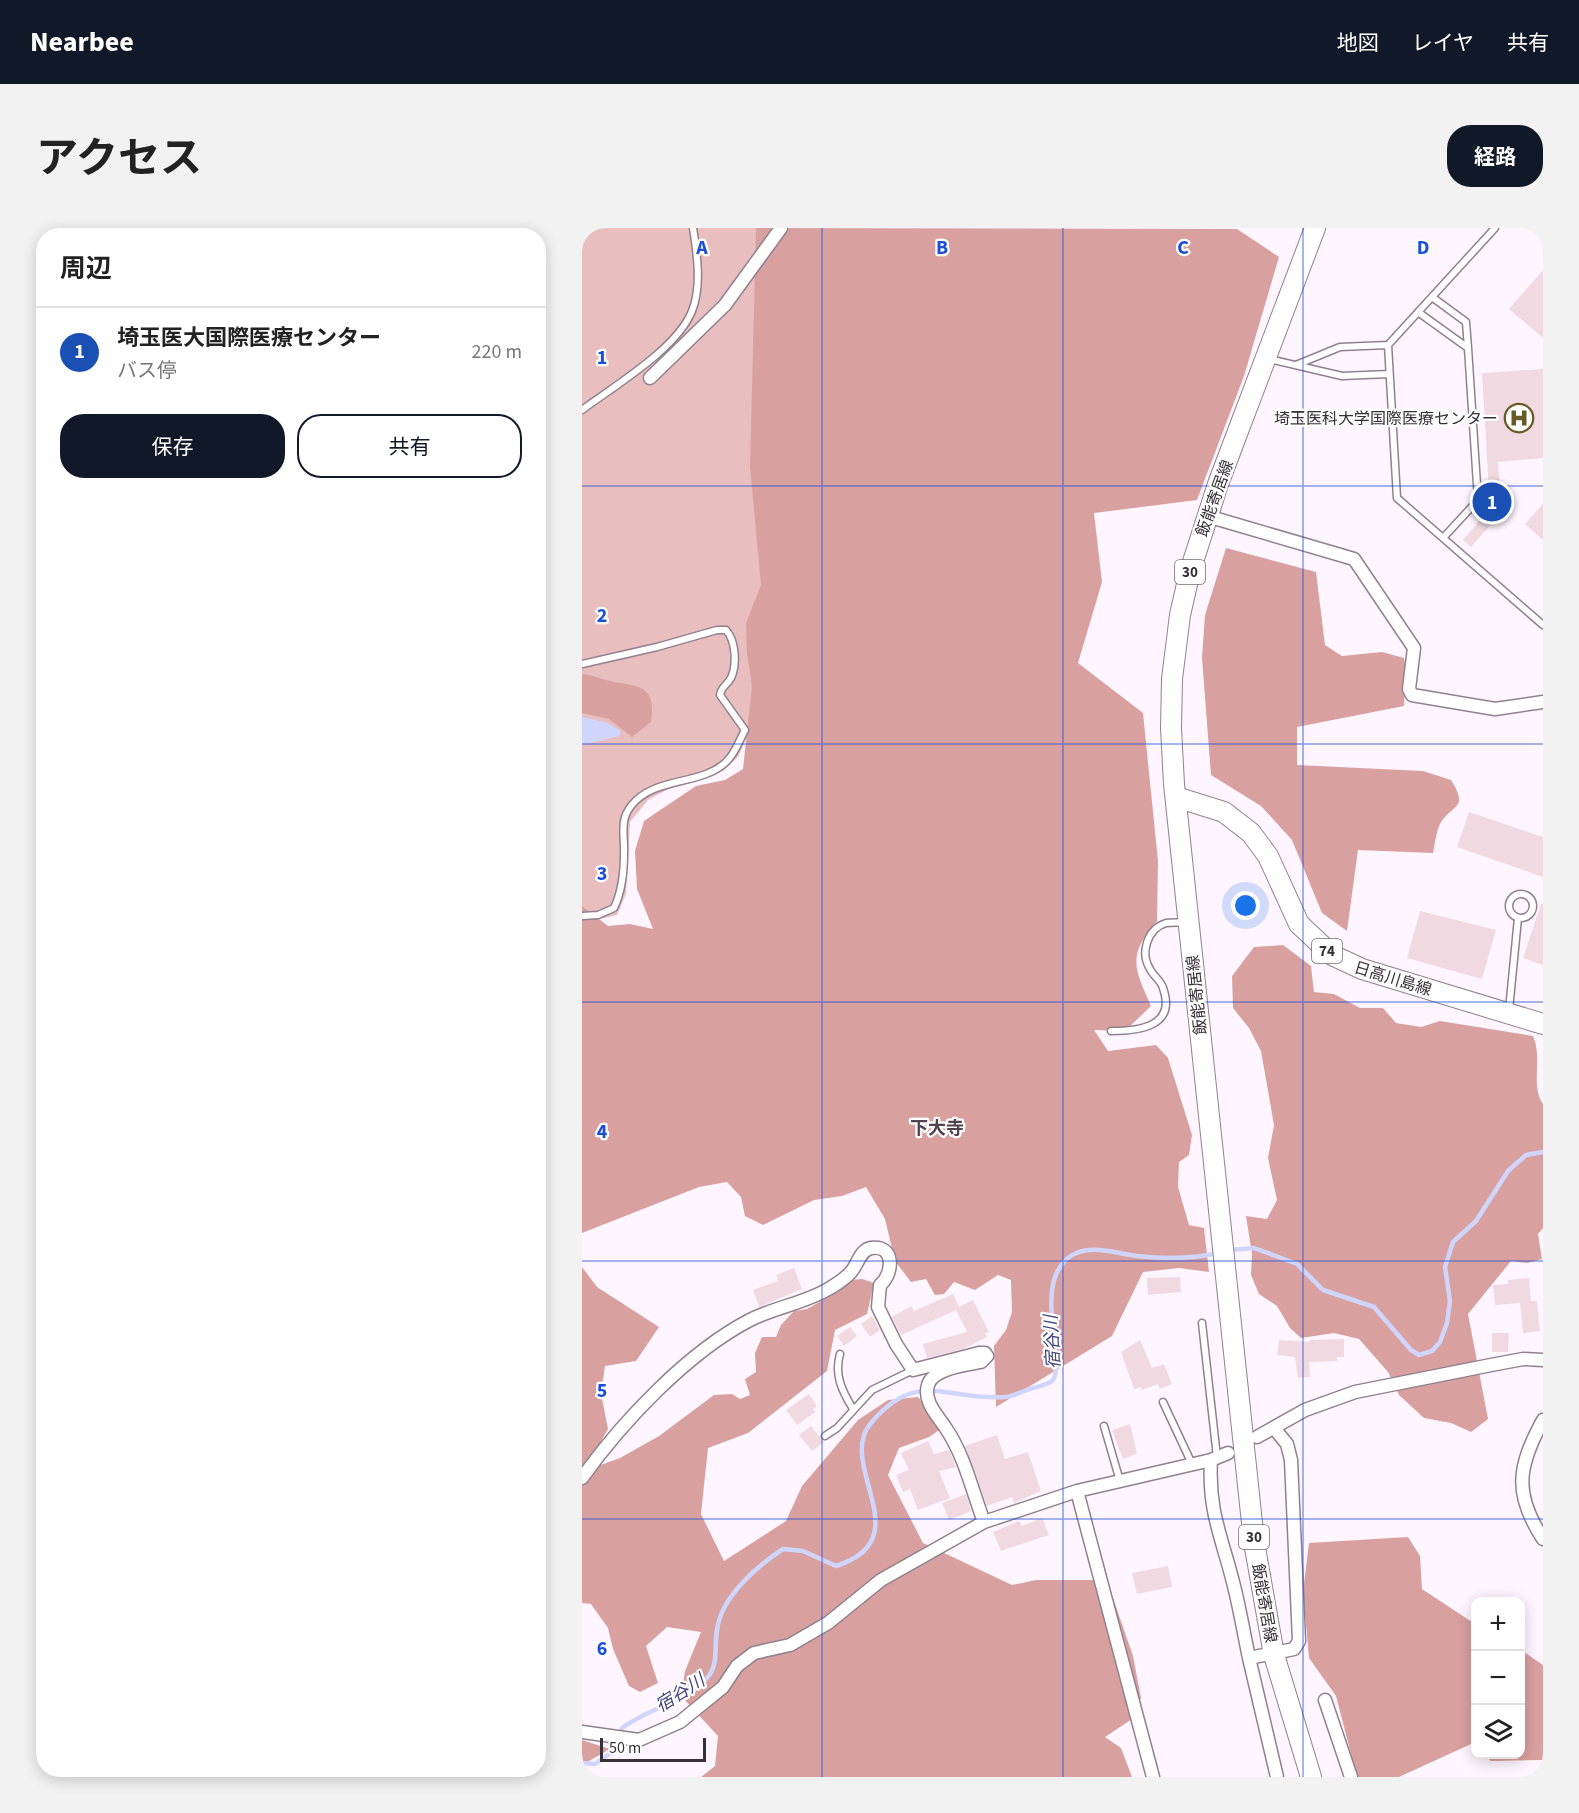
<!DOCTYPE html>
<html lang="ja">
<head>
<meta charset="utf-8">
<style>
  :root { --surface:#fff; --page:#f2f2f2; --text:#222; --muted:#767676; --line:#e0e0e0; --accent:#111827 }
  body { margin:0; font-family:"Source Sans 3","Noto Sans JP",sans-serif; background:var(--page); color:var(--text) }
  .controls { position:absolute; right:18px; bottom:18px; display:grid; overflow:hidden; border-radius:12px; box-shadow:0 3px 15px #0003 }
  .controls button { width:54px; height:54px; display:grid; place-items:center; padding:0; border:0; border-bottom:2px solid var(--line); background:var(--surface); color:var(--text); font:30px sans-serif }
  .scale { position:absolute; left:18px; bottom:15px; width:106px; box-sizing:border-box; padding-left:6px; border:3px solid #373036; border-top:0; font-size:16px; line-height:21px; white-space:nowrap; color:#373036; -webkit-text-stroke:4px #fff; paint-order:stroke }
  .you { position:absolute; left:664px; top:678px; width:21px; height:21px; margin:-15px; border:4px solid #fff; border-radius:50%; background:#1a73e8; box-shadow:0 0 0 9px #1a73e833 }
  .badge { display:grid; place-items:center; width:39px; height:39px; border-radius:50%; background:var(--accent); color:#fff; font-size:20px; font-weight:700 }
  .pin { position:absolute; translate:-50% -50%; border:3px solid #fff; box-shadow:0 2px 6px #0006 }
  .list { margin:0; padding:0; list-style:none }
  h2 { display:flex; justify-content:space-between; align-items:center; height:78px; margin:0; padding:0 24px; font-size:26px }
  h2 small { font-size:20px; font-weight:400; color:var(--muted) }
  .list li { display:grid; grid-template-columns:39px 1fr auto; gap:18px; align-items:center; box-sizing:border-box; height:90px; padding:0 24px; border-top:2px solid var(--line) }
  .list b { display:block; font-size:22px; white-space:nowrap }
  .list p { margin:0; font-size:20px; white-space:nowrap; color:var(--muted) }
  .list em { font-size:20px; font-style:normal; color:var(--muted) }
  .actions { display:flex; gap:12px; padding:18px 24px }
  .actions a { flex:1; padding:14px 0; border:2px solid var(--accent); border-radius:24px; text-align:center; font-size:21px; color:var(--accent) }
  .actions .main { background:var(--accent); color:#fff }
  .icon { flex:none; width:33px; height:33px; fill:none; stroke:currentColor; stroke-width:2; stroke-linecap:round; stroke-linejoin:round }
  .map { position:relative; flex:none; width:961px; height:1549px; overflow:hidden; border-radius:24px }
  header { display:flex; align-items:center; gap:36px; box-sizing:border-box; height:84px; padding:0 30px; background:var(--accent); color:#fff }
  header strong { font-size:28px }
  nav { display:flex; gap:33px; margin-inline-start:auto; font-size:21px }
  .intro { display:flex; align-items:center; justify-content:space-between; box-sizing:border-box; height:144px; padding:0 36px }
  h1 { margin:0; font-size:42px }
  .button { padding:15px 27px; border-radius:24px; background:var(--accent); color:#fff; font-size:21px; font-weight:700 }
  main { display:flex; gap:36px; padding:0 36px }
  aside { flex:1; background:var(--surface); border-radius:24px; box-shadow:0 3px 15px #0003 }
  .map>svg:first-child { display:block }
  .green { fill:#e9bebe }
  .forest { fill:#d9a0a0 }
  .water { fill:#d0d5fc }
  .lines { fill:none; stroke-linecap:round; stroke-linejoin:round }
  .stream { stroke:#d0d5fc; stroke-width:4.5 }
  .building { fill:#f0d9e1 }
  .lane-casing { stroke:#90818e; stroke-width:9 }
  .street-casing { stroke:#90818e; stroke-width:15 }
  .primary-casing { stroke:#90818e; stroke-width:22 }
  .lane { stroke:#fff; stroke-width:6 }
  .street { stroke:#fff; stroke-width:12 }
  .primary { stroke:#fff; stroke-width:20 }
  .grid { fill:none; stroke:#1d4ed8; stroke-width:1.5; stroke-opacity:0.55 }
  .labels { text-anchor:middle; stroke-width:4.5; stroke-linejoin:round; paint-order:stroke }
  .shield { fill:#fff; stroke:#736e72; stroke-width:1.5 }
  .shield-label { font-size:15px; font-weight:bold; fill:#373036 }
  .poi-label { font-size:16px; fill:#373036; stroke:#fff; text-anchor:end }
  .street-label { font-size:16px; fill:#373036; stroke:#fff }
  .neighbourhood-label { font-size:18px; font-weight:bold; fill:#50424e; stroke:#fff }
  .water-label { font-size:18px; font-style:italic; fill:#424580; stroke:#fff }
  .grid-label { font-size:20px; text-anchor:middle; font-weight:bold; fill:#1d4ed8; stroke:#fff; stroke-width:4.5; stroke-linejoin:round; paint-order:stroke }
</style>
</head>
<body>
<header>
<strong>Nearbee</strong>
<nav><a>地図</a><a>レイヤ</a><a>共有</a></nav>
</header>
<div class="intro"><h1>アクセス</h1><a class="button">経路</a></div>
<main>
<aside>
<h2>周辺<small></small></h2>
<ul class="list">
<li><span class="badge" style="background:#1a4fb4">1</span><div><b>埼玉医大国際医療センター</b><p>バス停</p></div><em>220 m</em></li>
</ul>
<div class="actions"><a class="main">保存</a><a>共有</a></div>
</aside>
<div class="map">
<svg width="961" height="1549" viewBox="0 0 961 1549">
  <rect width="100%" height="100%" fill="#fff5fe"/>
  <path class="green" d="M 0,0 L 192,0 L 181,394 L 165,509 L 156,529 L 141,543 L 103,552 L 66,572 L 48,594 L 44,666 L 35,687 L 10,693 L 0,692 Z"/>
  <path class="forest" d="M 174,0 L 655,1 L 697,29 L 662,148 L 615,272 L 512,285 L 520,354 L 496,435 L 561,485 L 576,633 L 575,693 C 545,727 552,740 569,778 L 543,803 L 512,802 L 526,823 L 574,817 L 586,830 L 610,907 L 607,927 L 597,934 L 596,959 L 607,997 L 622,1000 L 627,1044 L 597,1040 L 561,1044 L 530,1108 L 414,1179 L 412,1118 L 424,1102 L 430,1084 L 429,1052 L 416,1047 L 393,1062 L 372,1054 L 362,1066 L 353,1067 L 344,1051 L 329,1054 L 313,1033 L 303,991 L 284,959 L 260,968 L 232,972 L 181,997 L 163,988 L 159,969 L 145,954 L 117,959 L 0,1005 L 0,678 L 26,698 L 48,696 L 71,701 L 55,661 L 53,623 L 62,593 L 114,558 L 143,552 L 161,541 L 170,458 L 165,425 L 164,395 L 179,357 L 168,239 Z
    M 644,320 L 734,344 L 743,417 L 760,428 L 800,424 L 822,430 L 824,443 L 822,478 L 715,499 L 715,537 L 841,543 L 869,552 C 888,582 869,576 858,596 C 854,604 853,616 851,625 L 776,622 L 765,703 L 740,685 L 710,612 L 679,578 L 629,547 L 620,430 L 623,387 Z
    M 0,446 C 12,447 21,452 32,454 C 60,458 74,460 69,494 L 50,509 L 27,491 L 0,485 Z
    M 701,717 L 729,738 L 732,764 L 752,766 L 778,780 L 801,780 L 814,795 L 839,799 L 858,793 L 951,808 C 961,830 948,857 961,876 L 961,1000 L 956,1006 L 960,1031 L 945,1035 L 929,1033 L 886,1086 L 906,1191 L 889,1204 L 869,1195 L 842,1190 L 817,1167 L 806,1144 L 777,1111 L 752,1105 L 719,1110 L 708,1100 L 695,1078 L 677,1066 L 669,1047 L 670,1026 L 664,988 L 685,991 L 695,972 L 686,930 L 692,897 L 679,823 L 667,800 L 651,780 L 650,748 L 672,719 Z
    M 0,1039 L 15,1059 L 77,1099 L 54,1133 L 23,1138 L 19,1165 L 26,1201 L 2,1243 L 38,1230 L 77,1208 L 132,1167 L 150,1166 L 158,1171 L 168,1167 L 163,1151 L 174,1144 L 173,1125 L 180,1109 L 194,1109 L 199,1097 L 212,1083 L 225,1081 L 257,1063 L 268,1052 L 280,1051 L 292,1055 L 285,1086 L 253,1102 L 245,1143 L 166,1205 L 126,1220 L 119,1286 L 142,1333 L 204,1293 L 220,1258 L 276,1192 L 306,1172 L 336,1169 L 360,1200 L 347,1209 L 317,1220 L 306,1247 L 341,1315 L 430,1357 L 454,1352 L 513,1352 L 531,1370 L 551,1428 L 559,1470 L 550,1491 L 523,1509 L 539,1520 L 550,1549 L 119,1549 L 133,1538 L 136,1508 L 99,1468 L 103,1443 L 119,1404 L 85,1399 L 64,1418 L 76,1455 L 58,1464 L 47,1458 L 31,1421 L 26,1400 L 9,1376 L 0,1375 Z
    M 826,1309 L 838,1328 L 840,1361 L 893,1396 L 893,1519 L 889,1516 L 817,1549 L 775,1549 L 754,1468 L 727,1430 L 721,1363 L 727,1315 Z
    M 939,1422 L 961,1437 L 961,1532 L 909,1533 L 902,1527 L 939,1526 Z
    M 0,1512 L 28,1521 L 0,1537 Z"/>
  <path class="water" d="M 0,489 L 26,495 L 39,503 L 37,508 L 0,517 Z"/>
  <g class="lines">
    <path class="stream" d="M 647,1022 L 672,1020 L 715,1036 L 741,1062 L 792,1079 L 829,1122 L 837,1127 L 850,1123 L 858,1114 L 865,1095 L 868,1073 L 863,1039 L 871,1014 L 894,993 L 926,943 L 944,927 L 961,924
      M 0,1535 L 13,1536 L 37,1519 L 40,1500 C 66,1481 102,1474 125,1450 C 137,1437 132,1419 135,1402 C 139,1369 175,1338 201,1321 L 221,1323 L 254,1338 C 340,1311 253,1237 289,1195 C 335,1140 365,1173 423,1169 C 431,1169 440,1163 448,1161 C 454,1159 465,1157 470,1153 C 486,1139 444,1043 497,1024 C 515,1018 537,1026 555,1028 C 583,1031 610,1031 636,1025"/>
  </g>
  <path class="building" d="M 961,42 L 961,110 L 927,81 Z
    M 961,141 L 961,230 L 916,234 L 920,284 L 889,319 L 881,312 L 908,280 L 900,145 Z
    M 961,276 L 961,312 L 943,296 Z
    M 887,584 L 961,609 L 961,649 L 875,619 Z
    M 959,676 L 961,676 L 961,737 L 941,730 Z
    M 838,683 L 914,702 L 900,751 L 825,730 Z
    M 212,1040 L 220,1061 L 177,1079 L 171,1062 L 196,1053 L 194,1047 Z
    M 598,1049 L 599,1064 L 566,1067 L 565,1050 Z
    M 947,1050 L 949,1073 L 955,1073 L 958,1103 L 941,1105 L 938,1075 L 913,1077 L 911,1057 L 926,1056 L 926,1052 Z
    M 371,1066 L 377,1079 L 391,1072 L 407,1104 L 403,1105 L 405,1109 L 381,1121 L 345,1130 L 341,1116 L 385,1104 L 374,1082 L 319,1107 L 310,1089 L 329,1078 L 332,1083 Z
    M 290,1088 L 298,1102 L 288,1109 L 279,1096 Z
    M 268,1099 L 275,1108 L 262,1118 L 255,1108 Z
    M 910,1105 L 927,1105 L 926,1124 L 910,1124 Z
    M 762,1111 L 762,1129 L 755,1129 L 755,1133 L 727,1134 L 728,1149 L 716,1150 L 713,1129 L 695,1127 L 697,1112 L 728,1114 L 728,1112 Z
    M 558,1112 L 570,1140 L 582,1136 L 590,1156 L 578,1161 L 576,1156 L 560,1162 L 559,1159 L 552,1161 L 539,1124 Z
    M 227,1166 L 235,1178 L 231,1181 L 233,1184 L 215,1197 L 204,1182 Z
    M 548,1196 L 555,1226 L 541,1231 L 530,1202 Z
    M 229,1198 L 242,1214 L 230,1223 L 217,1207 Z
    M 415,1207 L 423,1231 L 446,1224 L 459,1263 L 432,1275 L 430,1269 L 405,1278 L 383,1218 Z
    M 346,1213 L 352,1226 L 367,1222 L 374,1239 L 357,1243 L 368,1270 L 336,1282 L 328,1261 L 321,1264 L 314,1247 L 327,1242 L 319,1225 Z
    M 384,1266 L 389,1283 L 367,1292 L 360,1275 Z
    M 460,1290 L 467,1307 L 419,1323 L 411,1304 L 437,1293 L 440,1298 Z
    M 586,1338 L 590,1359 L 555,1366 L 550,1345 Z"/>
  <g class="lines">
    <g class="lane-casing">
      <path id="lane" d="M 913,0 L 806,117 L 815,270 L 961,397
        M 850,69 L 884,94 L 886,120
        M 836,84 L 886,120 L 896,272 L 861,310
        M 687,131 L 760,148 L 807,146
        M 714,137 L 758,119 L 806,117
        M 0,182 C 32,158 95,121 110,83 C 120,59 115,25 111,0
        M 0,436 L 75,419 L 135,402 L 144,402 C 154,413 155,437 149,450 C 145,457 139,459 138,467 L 163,502 C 157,513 153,526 144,534 C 119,558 72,548 49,578 C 37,593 43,608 42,626 C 42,646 40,663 32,680 L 16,687 L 0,688
        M927 678a12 12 0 1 1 24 0a12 12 0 1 1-24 0Z
        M 927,782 L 936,690
        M 529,803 C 556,803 595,799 581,760 C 579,752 571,748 568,741 C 558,725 565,701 584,695 C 590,694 597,695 603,694
        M 620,1095 L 635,1229
        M 258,1126 C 252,1147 260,1163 271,1181
        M 581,1174 L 610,1236
        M 522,1198 L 538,1253
        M 243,1208 L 255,1200 L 290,1162 L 331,1142"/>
    </g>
    <g class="street-casing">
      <path id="street" d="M 68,150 L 143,77 L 199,0
        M 625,288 L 772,331 L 832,420 L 827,461 L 830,467 L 913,481 L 961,474
        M 961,1192 C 936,1238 931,1265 961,1311
        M 675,1209 L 723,1182 L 773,1164 L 909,1137 L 941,1131 L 961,1132
        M 629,1232 C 626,1284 640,1309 652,1358 C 658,1382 662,1406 667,1430 L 712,1421 L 717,1413 L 709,1232 L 705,1216 L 692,1200
        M 0,1250 C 40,1194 106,1124 168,1092 C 193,1079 224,1075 248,1060 C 256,1055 263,1051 269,1044 C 276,1036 278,1022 289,1020 C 314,1016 311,1047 298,1057 L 296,1079 L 314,1116 L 331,1142 L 397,1125 L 403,1125 L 405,1128 L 399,1134 C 385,1137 351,1140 346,1157 C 341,1173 355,1187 363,1199 C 382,1226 390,1262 402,1294
        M 495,1263 L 571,1549
        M 667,1430 L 695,1549
        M 743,1472 L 769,1549
        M 0,1504 L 57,1512 L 98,1494 L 141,1459 L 155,1438 L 172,1425 L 208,1417 L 246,1395 L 299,1352 L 402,1294 L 495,1263 L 629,1232 L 646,1225"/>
    </g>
    <g class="primary-casing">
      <path id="primary" d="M 594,569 L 642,584 L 669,605 L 686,628 L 717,696 L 750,727 L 780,741 L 961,796
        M 729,1549 L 692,1427 L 672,1314 L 592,556 L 589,500 L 590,451 L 598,387 L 608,343 L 636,256 L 733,0"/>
    </g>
    <use href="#lane" class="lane"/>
    <use href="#street" class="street"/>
    <use href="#primary" class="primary"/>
  </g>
  <path class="grid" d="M 240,0 L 240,1549M 481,0 L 481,1549M 721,0 L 721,1549M 0,258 L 961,258M 0,516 L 961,516M 0,774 L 961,774M 0,1033 L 961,1033M 0,1291 L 961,1291"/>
  <defs>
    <g id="hospital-ring" transform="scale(1.5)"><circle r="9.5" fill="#fff" stroke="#675a27" stroke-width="1.5"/><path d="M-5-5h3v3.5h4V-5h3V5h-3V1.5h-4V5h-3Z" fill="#675a27"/></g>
  </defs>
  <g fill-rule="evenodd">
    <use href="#hospital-ring" x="937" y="190"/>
  </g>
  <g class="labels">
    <g class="shield">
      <rect x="593" y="332" width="30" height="24" rx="4.5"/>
      <rect x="730" y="711" width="30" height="24" rx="4.5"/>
      <rect x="657" y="1297" width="30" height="24" rx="4.5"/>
    </g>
    <g class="shield-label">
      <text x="608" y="349">30</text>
      <text x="745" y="728">74</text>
      <text x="672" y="1314">30</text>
    </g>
    <g class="poi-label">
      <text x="916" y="196">埼玉医科大学国際医療センター</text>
    </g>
    <g class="street-label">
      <text transform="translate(632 270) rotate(-70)" y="6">飯能寄居線</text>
      <text transform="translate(811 750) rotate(17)" y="6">日高川島線</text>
      <text transform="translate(614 767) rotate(-96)" y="6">飯能寄居線</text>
      <text transform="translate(683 1375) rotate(80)" y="6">飯能寄居線</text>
    </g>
    <g class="neighbourhood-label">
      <text x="355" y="906">下大寺</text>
    </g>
    <g class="water-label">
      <text transform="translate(470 1114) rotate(-93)" y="6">宿谷川</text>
      <text transform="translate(98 1465) rotate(-32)" y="6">宿谷川</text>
    </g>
  </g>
  <g class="grid-label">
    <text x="120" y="26">A</text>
    <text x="360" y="26">B</text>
    <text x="601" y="26">C</text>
    <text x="841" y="26">D</text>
    <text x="20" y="136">1</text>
    <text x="20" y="394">2</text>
    <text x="20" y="652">3</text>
    <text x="20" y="910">4</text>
    <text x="20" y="1169">5</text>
    <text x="20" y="1427">6</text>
  </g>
</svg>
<div class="controls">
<button>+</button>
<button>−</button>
<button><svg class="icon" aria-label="layers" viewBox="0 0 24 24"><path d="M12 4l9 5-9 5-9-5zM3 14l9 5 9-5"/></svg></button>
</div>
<div class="scale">50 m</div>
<div class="you"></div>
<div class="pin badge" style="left:910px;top:274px;background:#1a4fb4">1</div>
</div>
</main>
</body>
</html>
